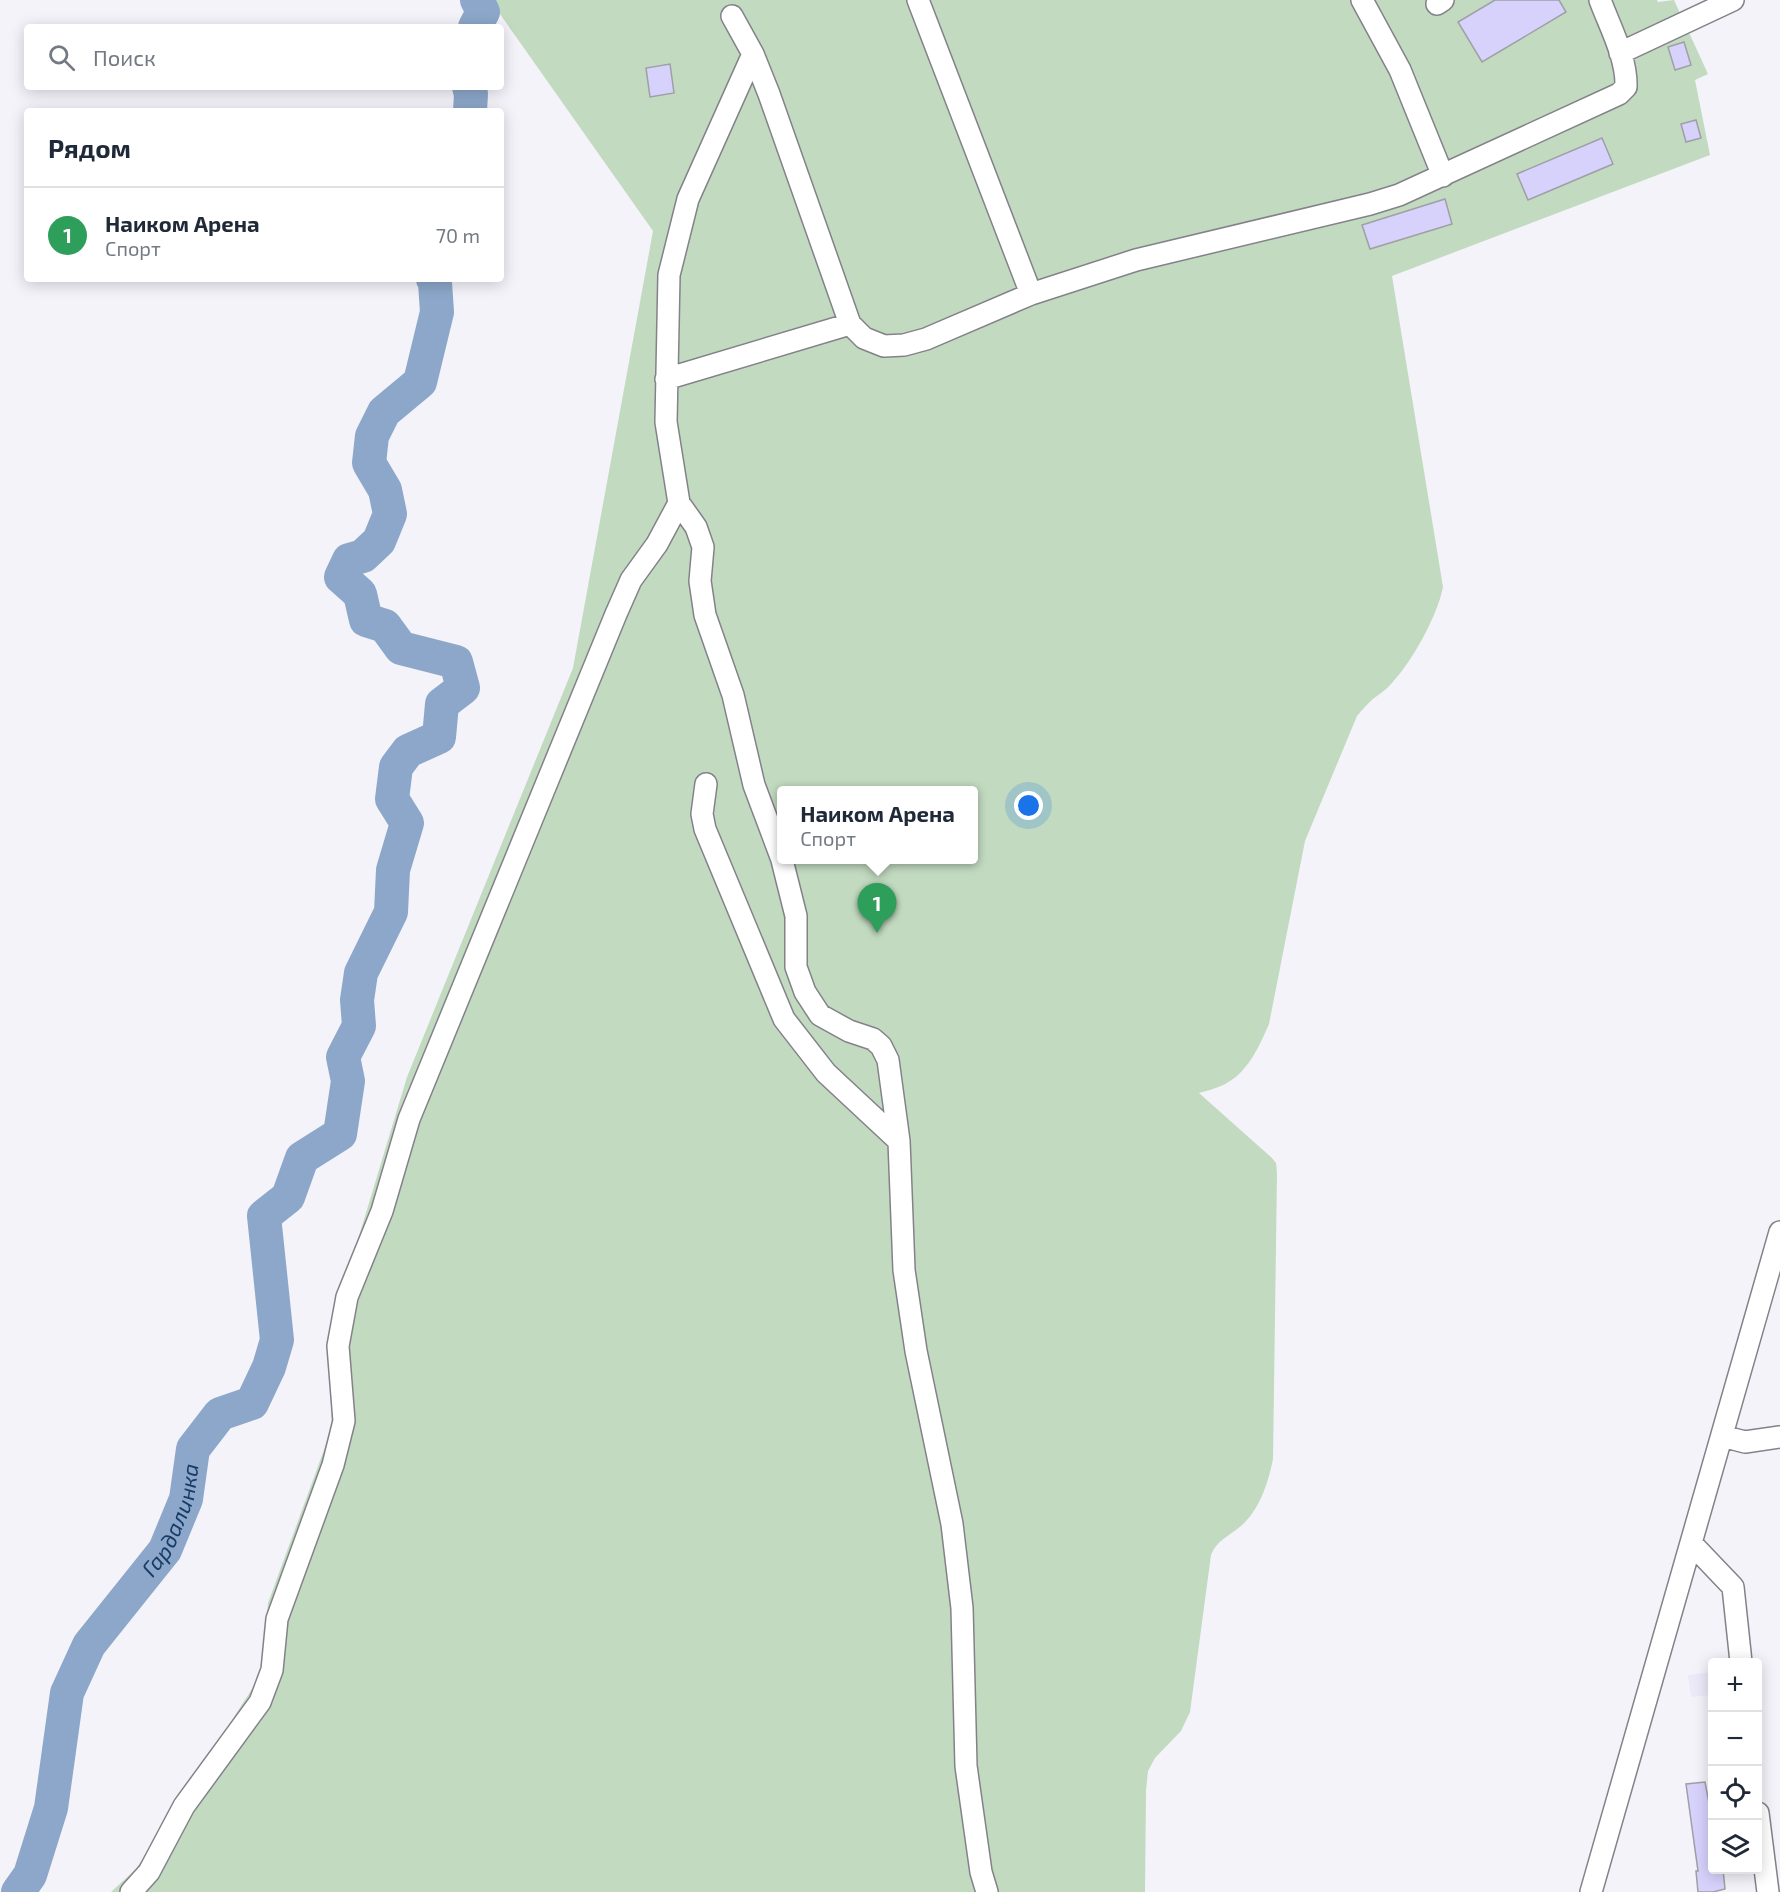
<!DOCTYPE html>
<html lang="ru">
<head>
<meta charset="utf-8">
<style>
  :root { --surface:#fff; --page:#f2f2f3; --text:#1f2937; --muted:#747a83; --line:#e0e1e3; --accent:#d93025 }
  body { margin:0; font-family:"Exo 2",sans-serif; background:var(--page); color:var(--text) }
  .controls { position:absolute; right:18px; bottom:18px; display:grid; overflow:hidden; border-radius:6px; box-shadow:0 3px 15px #0003 }
  .controls button { width:54px; height:54px; display:grid; place-items:center; padding:0; border:0; border-bottom:2px solid var(--line); background:var(--surface); color:var(--text); font:30px sans-serif }
  .you { position:absolute; left:1029px; top:806px; width:21px; height:21px; margin:-15px; border:4px solid #fff; border-radius:50%; background:#1a73e8; box-shadow:0 0 0 9px #1a73e833 }
  .badge { display:grid; place-items:center; width:39px; height:39px; border-radius:50%; background:var(--accent); color:#fff; font-size:20px; font-weight:700 }
  .pin { position:absolute; translate:-50% -50px; filter:drop-shadow(0 2px 3px #0008) }
  .pin::after { content:''; position:absolute; top:32px; width:21px; height:18px; background:inherit; clip-path:polygon(0 0,100% 0,50% 100%) }
  .popup { position:absolute; left:777px; top:786px; width:201px; height:78px; box-sizing:border-box; display:grid; place-content:center; border-radius:6px; background:var(--surface); filter:drop-shadow(0 2px 4px #0005); font-size:20px; white-space:nowrap; color:var(--muted) }
  .popup b { font-size:22px; color:var(--text) }
  .popup::after { content:''; position:absolute; left:50%; top:100%; margin-left:-12px; border:12px solid transparent; border-top-color:var(--surface) }
  .list { margin:0; padding:0; list-style:none }
  h2 { display:flex; justify-content:space-between; align-items:center; height:78px; margin:0; padding:0 24px; font-size:26px }
  h2 small { font-size:20px; font-weight:400; color:var(--muted) }
  .list li { display:grid; grid-template-columns:39px 1fr auto; gap:18px; align-items:center; box-sizing:border-box; height:96px; padding:0 24px; border-top:2px solid var(--line) }
  .list b { display:block; font-size:22px; white-space:nowrap }
  .list p { margin:0; font-size:20px; white-space:nowrap; color:var(--muted) }
  .list em { font-size:20px; font-style:normal; color:var(--muted) }
  .icon { flex:none; width:33px; height:33px; fill:none; stroke:currentColor; stroke-width:2; stroke-linecap:round; stroke-linejoin:round }
  .map { position:relative; flex:none; width:1780px; height:1892px; overflow:hidden }
  .search { position:absolute; background:var(--surface); box-shadow:0 3px 15px #0003; left:24px; top:24px; width:480px; height:66px; display:flex; align-items:center; gap:15px; box-sizing:border-box; padding:0 21px; border-radius:6px; color:var(--muted); font-size:22px }
  .panel { position:absolute; background:var(--surface); box-shadow:0 3px 15px #0003; left:24px; top:108px; width:480px; height:174px; border-radius:6px }
  .map>svg:first-child { display:block }
  .built { fill:#eceaf9 }
  .green { fill:#c2dac0; fill-rule:evenodd }
  .lines { fill:none; stroke-linecap:round; stroke-linejoin:round }
  .river { stroke:#8ca7c9; stroke-width:34 }
  .building { fill:#d6d2fc; stroke:#9f9fa5; stroke-width:1.5 }
  .minor-casing { stroke:#838289; stroke-width:24 }
  .minor { stroke:#fff; stroke-width:21 }
  .labels { text-anchor:middle; stroke-width:6; stroke-linejoin:round; paint-order:stroke }
  .water-label { font-size:22px; font-style:italic; fill:#163c67; stroke:#fff }
</style>
</head>
<body>
<div class="map">
<svg width="1780" height="1892" viewBox="0 0 1780 1892">
  <rect width="100%" height="100%" fill="#f4f3fa"/>
  <path class="built" d="M 1712,1672 L 1712,1695 L 1691,1697 L 1688,1675 Z"/>
  <path class="green" d="M 490,0 L 1657,0 L 1658,2 L 1674,0 L 1708,74 L 1695,80 L 1710,155 L 1392,276 L 1443,587 C 1437,617 1412,662 1391,684 C 1386,690 1379,694 1373,699 C 1367,704 1362,710 1357,716 L 1305,841 L 1269,1024 C 1259,1047 1247,1075 1221,1086 C 1214,1089 1206,1091 1199,1093 L 1272,1158 L 1276,1163 L 1277,1173 L 1273,1459 C 1268,1483 1260,1509 1241,1526 C 1229,1536 1216,1541 1211,1555 L 1190,1712 L 1181,1731 L 1155,1758 L 1148,1771 L 1146,1791 L 1145,1892 L 111,1892 L 136,1869 L 261,1675 L 268,1603 L 332,1428 L 328,1339 L 407,1077 L 573,668 L 653,231 ZM 781,790 L 973,790 L 973,860 L 781,860 Z"/>
  <g class="lines">
    <g class="river">
      <path d="M 475,27 L 483,12 L 477,0"/>
      <path d="M 469,87 L 471,94 L 470,111"/>
      <path id="s1" d="M 18,1892 L 30,1875 L 51,1808 L 67,1693 L 89,1645 L 165,1550 L 186,1499 L 193,1449 L 220,1414 L 252,1403 L 269,1367 L 277,1340 L 264,1216 L 288,1197 L 302,1158 L 340,1134 L 348,1081 L 343,1057 L 359,1026 L 357,1000 L 361,973 L 391,912 L 393,870 L 407,823 L 392,799 L 396,767 L 408,751 L 439,737 L 442,704 L 463,688 L 456,662 L 401,648 L 385,626 L 366,620 L 360,594 L 341,577 L 349,560 L 363,556 L 379,541 L 390,514 L 385,490 L 369,463 L 372,436 L 384,412 L 420,382 L 437,312 L 435,283 L 433,279"/>
    </g>
  </g>
  <path class="building" d="M 1495,0 L 1559,0 L 1566,12 L 1482,62 L 1458,22 Z
    M 1684,42 L 1691,65 L 1675,70 L 1668,47 Z
    M 670,64 L 674,93 L 650,97 L 646,68 Z
    M 1696,120 L 1701,138 L 1686,142 L 1681,124 Z
    M 1602,138 L 1613,164 L 1528,200 L 1517,174 Z
    M 1445,199 L 1452,224 L 1370,249 L 1362,225 Z
    M 1705,1782 L 1713,1824 L 1713,1869 L 1723,1869 L 1725,1889 L 1713,1892 L 1698,1892 L 1696,1871 L 1698,1871 L 1686,1784 Z"/>
  <g class="lines">
    <g class="minor-casing">
      <path id="minor" d="M 918,0 L 1031,294
        M 1362,0 L 1400,70 L 1443,176
        M 1437,4 L 1443,0
        M 732,16 L 753,54 L 769,94 L 850,324 L 864,338 L 884,346 L 904,345 L 926,339 L 1031,294 L 1136,260 L 1370,204 L 1399,195 L 1619,94 L 1626,87 C 1627,58 1610,27 1600,0
        M 1620,53 L 1733,0
        M 753,54 L 688,199 L 669,275 L 666,422 L 679,503 L 696,527 L 703,547 L 700,581 L 705,615 L 733,695 L 754,785 L 781,857
        M 666,379 L 850,324
        M 706,784 L 702,814 L 705,829 L 784,1019 L 826,1073 L 899,1141 L 904,1270 L 916,1351 L 952,1524 L 962,1608 L 966,1766 L 981,1872 L 987,1892
        M 782,860 L 796,916 L 796,967 L 805,992 L 820,1015 L 849,1031 L 873,1039 L 881,1046 L 888,1060 L 899,1141
        M 1722,1436 L 1745,1442 L 1780,1437
        M 1691,1543 L 1733,1587 L 1741,1662
        M 1758,1813 L 1768,1892
        M 131,1892 L 149,1872 L 184,1806 L 260,1702 L 272,1670 L 277,1619 L 333,1465 L 344,1421 L 338,1346 L 347,1297 L 382,1211 L 409,1119 L 616,614 L 631,580 L 657,544 L 679,503
        M 1591,1892 L 1780,1232"/>
    </g>
    <use href="#minor" class="minor"/>
  </g>
  <g class="labels">
    <g class="water-label">
      <text dy="8" stroke="none"><textPath href="#s1" startOffset="412">Гардалинка</textPath></text>
    </g>
  </g>
</svg>
<div class="controls">
<button>+</button>
<button>−</button>
<button><svg class="icon" aria-label="locate" viewBox="0 0 24 24"><circle cx="12" cy="12" r="6"/><path d="M12 2v4M12 18v4M2 12h4M18 12h4"/></svg></button>
<button><svg class="icon" aria-label="layers" viewBox="0 0 24 24"><path d="M12 4l9 5-9 5-9-5zM3 14l9 5 9-5"/></svg></button>
</div>
<div class="you"></div>
<div class="pin badge" style="left:877px;top:933px;background:#2e9e5b">1</div>
<div class="popup"><b>Наиком Арена</b>Спорт</div>
<div class="search"><svg class="icon" aria-label="search" viewBox="0 0 24 24"><circle cx="10" cy="10" r="6"/><path d="M15 15l6 6"/></svg>Поиск</div>
<section class="panel">
<h2>Рядом<small></small></h2>
<ul class="list">
<li><span class="badge" style="background:#2e9e5b">1</span><div><b>Наиком Арена</b><p>Спорт</p></div><em>70 m</em></li>
</ul>
</section>
</div>
</body>
</html>
